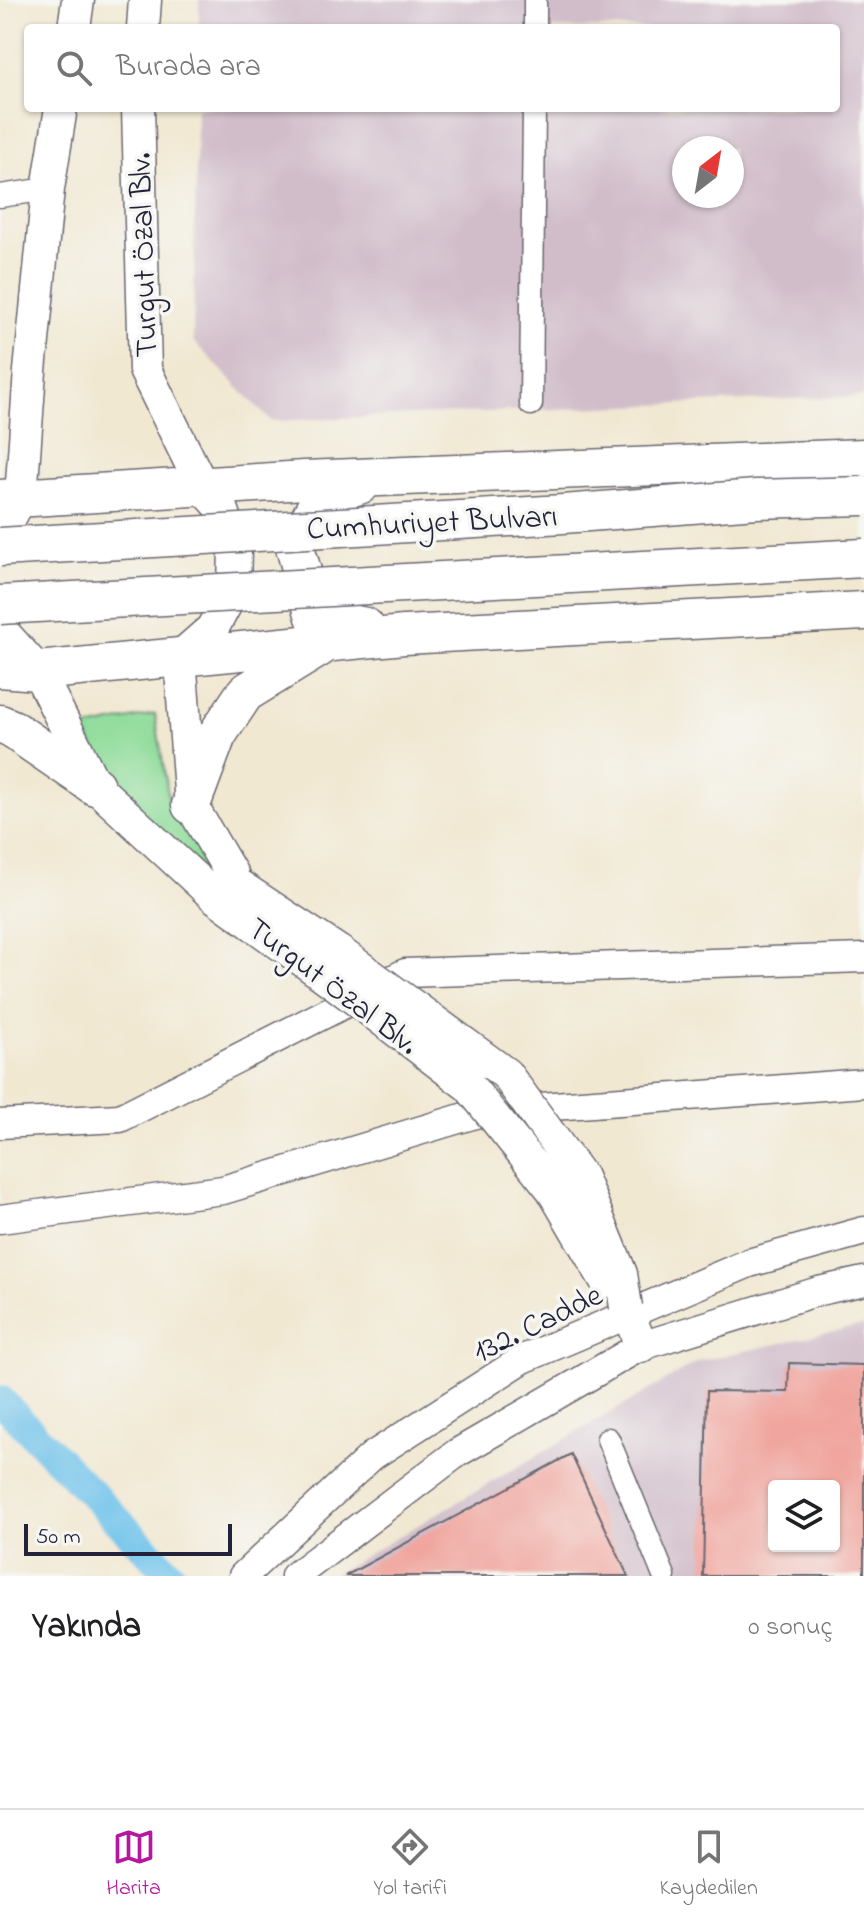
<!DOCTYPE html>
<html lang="tr">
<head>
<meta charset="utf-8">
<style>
  :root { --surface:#fff; --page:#f6f6f6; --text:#202124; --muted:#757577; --line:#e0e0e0; --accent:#b5179e }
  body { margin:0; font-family:"Indie Flower",sans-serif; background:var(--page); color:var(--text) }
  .controls { position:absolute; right:24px; bottom:24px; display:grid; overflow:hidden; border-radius:8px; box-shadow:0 2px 6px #0004 }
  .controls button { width:72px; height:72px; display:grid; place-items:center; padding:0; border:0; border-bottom:2px solid var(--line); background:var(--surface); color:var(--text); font:40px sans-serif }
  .compass { position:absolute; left:672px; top:136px; width:72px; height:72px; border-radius:50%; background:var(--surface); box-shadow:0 2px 6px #0004; rotate:31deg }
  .scale { position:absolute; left:24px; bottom:20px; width:208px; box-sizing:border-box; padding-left:8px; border:4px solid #22223b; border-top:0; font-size:22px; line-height:28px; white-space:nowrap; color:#22223b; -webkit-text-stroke:6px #f6f6f2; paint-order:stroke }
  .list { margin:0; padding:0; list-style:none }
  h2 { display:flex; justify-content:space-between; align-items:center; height:104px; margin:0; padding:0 32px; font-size:34px }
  h2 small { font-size:26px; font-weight:400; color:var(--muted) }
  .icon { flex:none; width:44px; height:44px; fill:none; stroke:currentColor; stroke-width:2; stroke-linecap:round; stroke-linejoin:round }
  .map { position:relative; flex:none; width:864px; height:1576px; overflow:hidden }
  .search { position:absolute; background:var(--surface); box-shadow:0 2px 6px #0004; left:24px; right:24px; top:24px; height:88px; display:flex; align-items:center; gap:20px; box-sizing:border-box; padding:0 28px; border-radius:8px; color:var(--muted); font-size:30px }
  .sheet { height:232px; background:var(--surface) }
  nav { display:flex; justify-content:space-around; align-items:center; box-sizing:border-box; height:112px; border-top:2px solid var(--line); background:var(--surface); font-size:22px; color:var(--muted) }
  nav a { display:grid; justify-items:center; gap:4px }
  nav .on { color:var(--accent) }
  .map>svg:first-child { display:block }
  .industrial { fill:#d1bdca; fill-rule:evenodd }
  .grass { fill:#8fdc9a; stroke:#587f6a; stroke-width:2 }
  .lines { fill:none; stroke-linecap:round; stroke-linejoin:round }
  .canal { stroke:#6ec2eb; stroke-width:30 }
  .building { fill:#f0a69f; fill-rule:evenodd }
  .minor-casing { stroke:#6a6770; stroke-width:25 }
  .tertiary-casing { stroke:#6a6770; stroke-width:31 }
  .secondary-casing { stroke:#6a6770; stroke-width:35 }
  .trunk-casing { stroke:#6a6770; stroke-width:41 }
  .minor { stroke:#fff; stroke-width:22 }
  .tertiary { stroke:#fff; stroke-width:28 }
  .secondary { stroke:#fff; stroke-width:32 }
  .trunk { stroke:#fff; stroke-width:38 }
  .secondary-bridge-casing { stroke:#6a6770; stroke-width:35; stroke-linecap:butt }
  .trunk-bridge-casing { stroke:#6a6770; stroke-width:41; stroke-linecap:butt }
  .secondary-bridge { stroke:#fff; stroke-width:32 }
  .trunk-bridge { stroke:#fff; stroke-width:38 }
  .labels { text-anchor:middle; stroke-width:7; stroke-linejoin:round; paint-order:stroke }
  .street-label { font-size:32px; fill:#22223b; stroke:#f6f6f2 }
</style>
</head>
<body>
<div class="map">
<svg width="864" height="1576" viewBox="0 0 864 1576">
  <rect width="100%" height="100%" fill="#f6f6f2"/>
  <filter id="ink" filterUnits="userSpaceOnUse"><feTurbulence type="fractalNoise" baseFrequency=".0125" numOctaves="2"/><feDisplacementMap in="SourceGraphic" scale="16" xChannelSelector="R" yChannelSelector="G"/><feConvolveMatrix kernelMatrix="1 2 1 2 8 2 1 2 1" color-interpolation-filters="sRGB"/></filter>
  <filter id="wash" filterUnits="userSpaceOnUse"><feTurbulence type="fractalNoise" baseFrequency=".006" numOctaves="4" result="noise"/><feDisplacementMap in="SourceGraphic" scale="32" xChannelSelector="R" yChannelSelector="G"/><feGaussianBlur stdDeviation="1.8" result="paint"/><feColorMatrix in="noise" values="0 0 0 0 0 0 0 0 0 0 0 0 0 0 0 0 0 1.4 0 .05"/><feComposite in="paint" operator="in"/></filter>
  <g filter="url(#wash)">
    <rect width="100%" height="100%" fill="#f1e8d2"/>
    <path class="industrial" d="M 199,0 L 864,0 L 864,396 L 271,421 L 193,341 L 197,108 L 836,108 L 836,28 L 199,28 ZM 684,148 L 732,148 L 732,196 L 684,196 Z
      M 864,1325 L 864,1576 L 331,1576 L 699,1361 ZM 774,1486 L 834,1486 L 834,1546 L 774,1546 Z"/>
    <path class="grass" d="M 155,714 L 170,807 L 252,911 L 153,827 L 110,776 L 83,729 Z"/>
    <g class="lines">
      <path class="canal" d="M 0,1400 L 172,1576"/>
    </g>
    <g id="blocks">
      <path class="building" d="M 789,1363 L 864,1365 L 864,1576 L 703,1576 L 707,1391 L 788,1392 ZM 774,1486 L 834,1486 L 834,1546 L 774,1546 Z
        M 571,1454 L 628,1576 L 345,1576 Z"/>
    </g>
  </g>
  <g filter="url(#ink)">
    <use href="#blocks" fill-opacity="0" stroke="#6a6770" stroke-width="2"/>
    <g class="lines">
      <g class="minor-casing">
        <path id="minor" d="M 535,28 L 535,0
          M 0,196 L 48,189
          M 531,404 L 534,108
          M 608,1439 L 664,1576"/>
      </g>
      <g class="tertiary-casing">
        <path id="tertiary" d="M 0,1124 L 120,1118 L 405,973 L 864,958
          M 0,1219 L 223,1190 L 485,1111 L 864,1083
          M 243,1576 L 372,1456 L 523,1359 L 749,1263 L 864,1231
          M 295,1576 L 457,1453 L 641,1346 L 819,1291 L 864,1281"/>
      </g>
      <g class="secondary-casing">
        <path id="secondary" d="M 74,28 L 78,0
          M 143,28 L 145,0
          M 138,108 L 145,370 L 202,486 L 222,508 L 235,547 L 234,589 L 212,629 L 180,657 L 191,805 L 238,885
          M 0,540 L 2,532 L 21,497 L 30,371 L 48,189 L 61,108
          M 0,629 L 38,671 L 95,786 L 214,896
          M 626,1307 L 641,1346"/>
      </g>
      <g class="trunk-casing">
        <path id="trunk" d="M 361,484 L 321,498 L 295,547 L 315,617 L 365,627
          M 0,499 L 304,480 L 864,458
          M 0,668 L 38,671 L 404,635 L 864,611
          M 0,724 L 12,729 L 95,786
          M 191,805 L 217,735 L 245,693 L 320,647"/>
      </g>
      <use href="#minor" class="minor"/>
      <use href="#tertiary" class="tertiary"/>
      <use href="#secondary" class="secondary"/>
      <use href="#trunk" class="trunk"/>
      <g class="secondary-bridge-casing">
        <path id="secondary-bridge" d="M 238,885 L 338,951 L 506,1074 L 581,1177 L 621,1274 L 626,1307
          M 214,896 L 337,985 L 469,1086 L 552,1189 L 606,1281"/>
      </g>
      <g class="trunk-bridge-casing">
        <path id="trunk-bridge" d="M 0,547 L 563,514 L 756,499 L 864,496
          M 0,605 L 864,558"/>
      </g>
      <use href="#secondary-bridge" class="secondary-bridge"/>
      <use href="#trunk-bridge" class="trunk-bridge"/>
    </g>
  </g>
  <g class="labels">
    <g class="street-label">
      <text transform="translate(142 255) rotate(-92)" y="11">Turgut Özal Blv.</text>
      <text transform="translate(432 521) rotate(-3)" y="11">Cumhuriyet Bulvarı</text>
      <text transform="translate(334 985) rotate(37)" y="11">Turgut Özal Blv.</text>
      <text transform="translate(537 1322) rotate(-26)" y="11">132. Cadde</text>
    </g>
  </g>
</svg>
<div class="controls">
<button><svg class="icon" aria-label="layers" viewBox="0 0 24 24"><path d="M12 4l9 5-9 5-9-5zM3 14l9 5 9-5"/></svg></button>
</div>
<svg class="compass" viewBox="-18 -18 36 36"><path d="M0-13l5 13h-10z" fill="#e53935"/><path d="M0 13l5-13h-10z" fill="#757577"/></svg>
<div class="scale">50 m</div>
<div class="search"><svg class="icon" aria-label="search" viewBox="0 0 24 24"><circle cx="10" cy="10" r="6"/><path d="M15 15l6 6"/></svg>Burada ara</div>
</div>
<section class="sheet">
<h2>Yakında<small>0 sonuç</small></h2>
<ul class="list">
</ul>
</section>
<nav>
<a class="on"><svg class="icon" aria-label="map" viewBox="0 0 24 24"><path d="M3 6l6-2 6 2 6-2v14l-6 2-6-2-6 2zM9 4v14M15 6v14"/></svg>Harita</a>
<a><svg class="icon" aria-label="directions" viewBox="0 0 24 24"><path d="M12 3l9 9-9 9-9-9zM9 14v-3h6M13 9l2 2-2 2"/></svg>Yol tarifi</a>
<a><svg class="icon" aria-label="saved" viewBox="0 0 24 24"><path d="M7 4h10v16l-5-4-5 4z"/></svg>Kaydedilen</a>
</nav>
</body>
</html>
